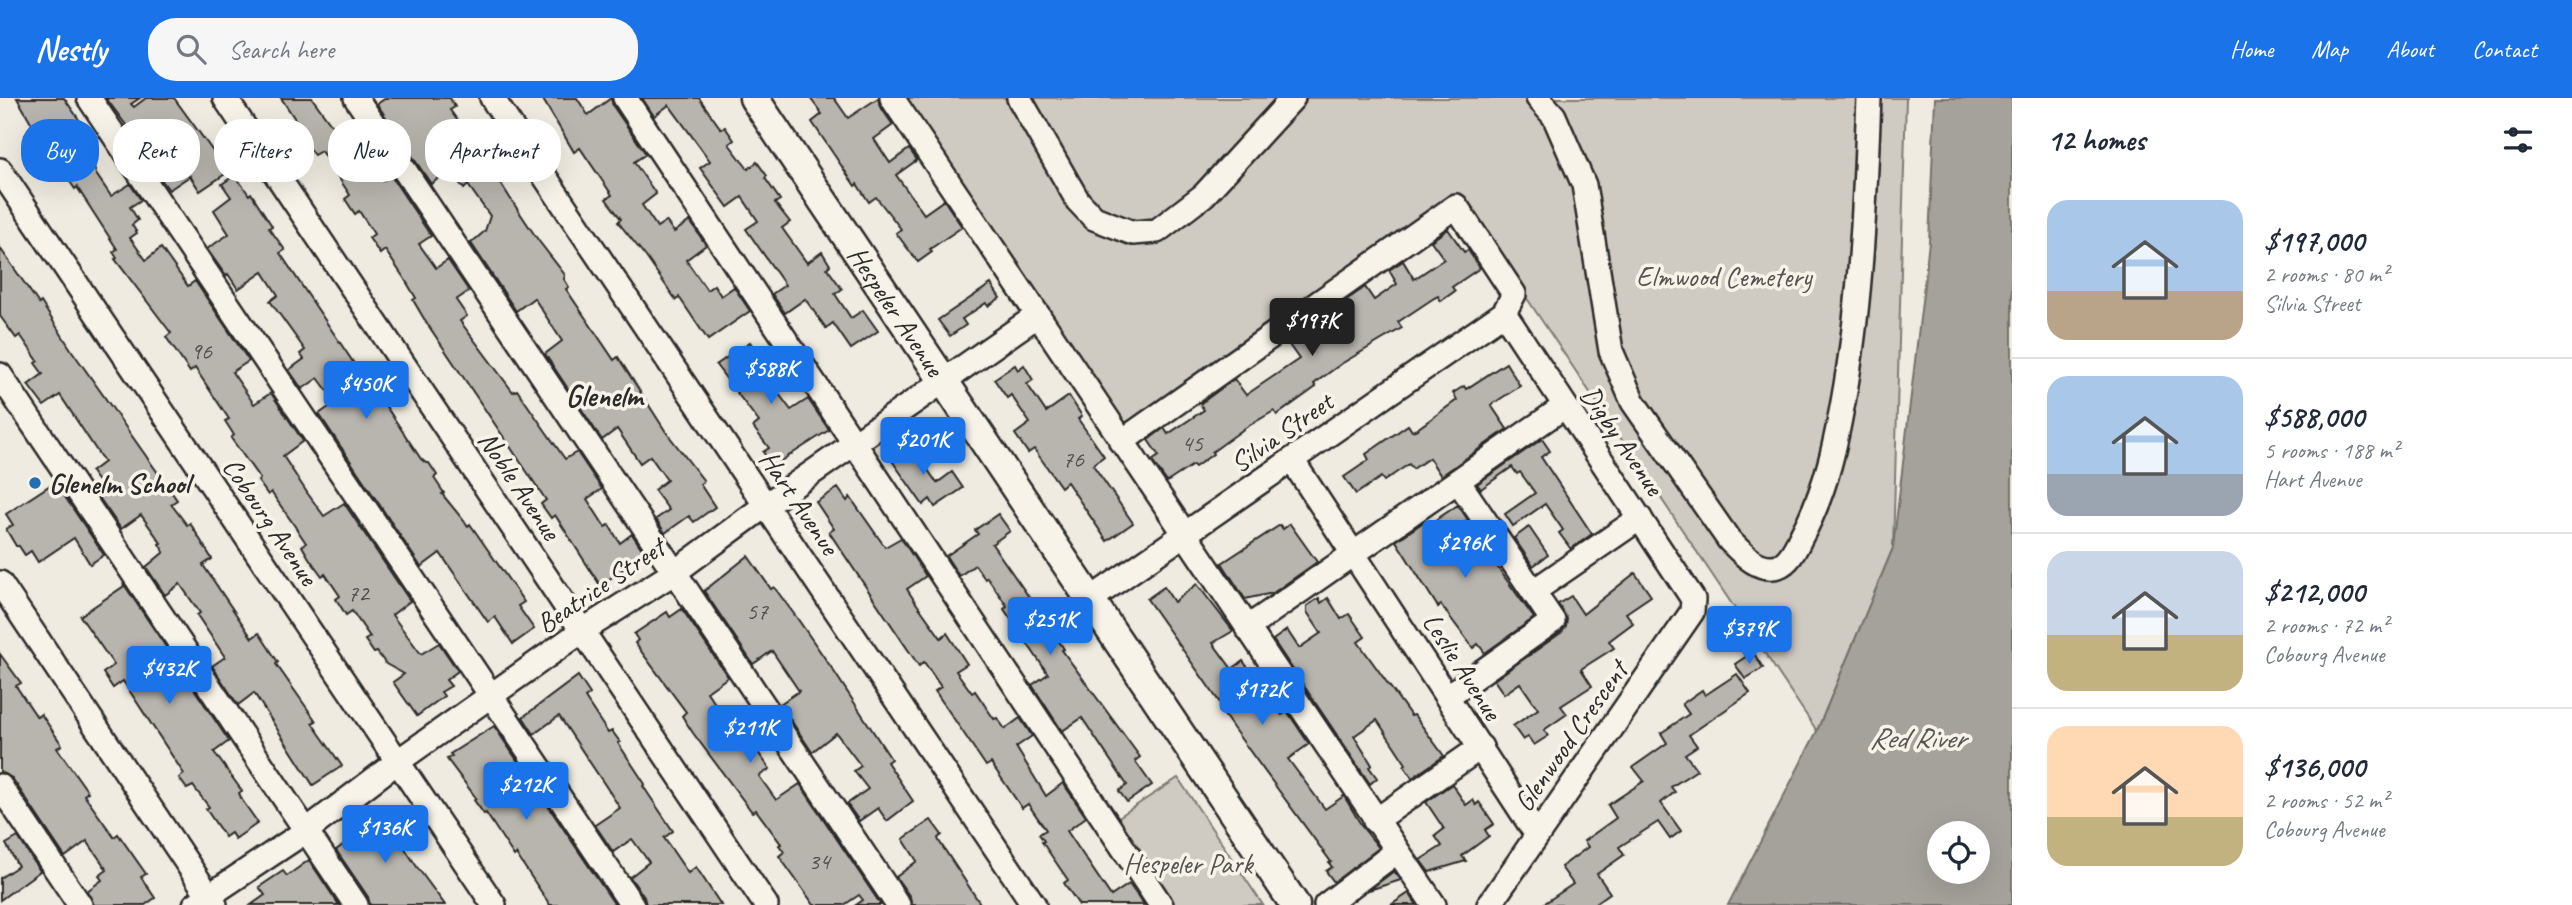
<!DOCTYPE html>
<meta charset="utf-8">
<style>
:root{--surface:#fff;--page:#f6f6f7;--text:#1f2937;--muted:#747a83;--line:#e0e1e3;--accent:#1a73e8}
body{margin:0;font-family:Caveat,sans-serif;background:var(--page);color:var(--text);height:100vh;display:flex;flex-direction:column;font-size:26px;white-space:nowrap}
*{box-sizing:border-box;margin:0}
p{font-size:23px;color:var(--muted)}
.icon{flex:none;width:38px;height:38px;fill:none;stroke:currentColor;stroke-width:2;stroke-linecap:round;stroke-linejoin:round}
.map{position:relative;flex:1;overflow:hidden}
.sheet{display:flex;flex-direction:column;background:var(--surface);width:560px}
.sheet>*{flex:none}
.banner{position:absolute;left:21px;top:21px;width:665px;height:63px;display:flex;gap:14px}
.buttons{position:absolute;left:1927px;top:723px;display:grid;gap:14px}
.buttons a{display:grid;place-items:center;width:63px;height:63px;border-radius:50%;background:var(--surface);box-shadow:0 7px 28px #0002;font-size:35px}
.price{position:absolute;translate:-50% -60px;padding:0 16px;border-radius:7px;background:var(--accent);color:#fff;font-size:23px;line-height:46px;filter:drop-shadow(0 2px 4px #0008)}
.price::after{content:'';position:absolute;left:50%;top:42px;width:21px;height:16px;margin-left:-10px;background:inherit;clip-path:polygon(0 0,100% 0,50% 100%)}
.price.active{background:#222;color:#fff}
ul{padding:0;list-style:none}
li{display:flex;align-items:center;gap:21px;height:175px;padding:0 35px}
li+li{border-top:2px solid var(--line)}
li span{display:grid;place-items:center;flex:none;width:196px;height:140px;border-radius:21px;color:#555}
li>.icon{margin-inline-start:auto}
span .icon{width:84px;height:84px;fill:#fffc;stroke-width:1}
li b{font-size:30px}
h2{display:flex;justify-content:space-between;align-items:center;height:84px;padding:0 35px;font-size:30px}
.tag{padding:0 24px;border-radius:28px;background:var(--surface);box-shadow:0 7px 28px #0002;font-size:24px;line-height:63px}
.tag.active{background:var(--accent);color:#fff}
header{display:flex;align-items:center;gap:42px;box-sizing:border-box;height:98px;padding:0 35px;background:var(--accent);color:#fff}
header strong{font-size:33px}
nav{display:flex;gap:38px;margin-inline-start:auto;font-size:24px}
.search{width:490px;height:63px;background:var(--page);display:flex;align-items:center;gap:18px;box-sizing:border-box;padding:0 24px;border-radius:28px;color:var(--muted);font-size:26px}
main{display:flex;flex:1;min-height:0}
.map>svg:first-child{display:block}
</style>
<header>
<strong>Nestly</strong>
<div class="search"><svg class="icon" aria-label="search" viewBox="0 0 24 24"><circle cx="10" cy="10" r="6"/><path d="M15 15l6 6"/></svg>Search here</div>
<nav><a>Home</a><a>Map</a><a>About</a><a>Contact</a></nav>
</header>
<main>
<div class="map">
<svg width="2012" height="807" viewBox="0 0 2012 807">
<rect width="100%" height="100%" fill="#efebe0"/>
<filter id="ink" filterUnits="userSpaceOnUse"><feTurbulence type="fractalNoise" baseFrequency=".0143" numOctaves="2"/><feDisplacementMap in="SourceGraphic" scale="14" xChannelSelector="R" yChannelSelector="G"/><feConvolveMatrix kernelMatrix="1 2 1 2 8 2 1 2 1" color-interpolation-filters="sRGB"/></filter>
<g filter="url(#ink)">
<g fill="#cfcbc2" stroke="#7d7b76" stroke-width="2">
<path d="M899,0H1906L1893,450L1817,633L1457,96L1123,333Z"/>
<path d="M1178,680L1263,807H1170L1114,722Z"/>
</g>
<path fill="#a4a29a" stroke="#74726e" stroke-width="2" fill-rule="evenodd" d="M1935,0H2012V807H1728L1817,633L1893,450L1929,144ZM1939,735H1978V774H1939Z"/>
<g fill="#b8b5ae" stroke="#2b2b2b" stroke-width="2">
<path d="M17,0H64L82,26L69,35L94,69L96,76L111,98L130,86L141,102L130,109L138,122L132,127L137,135L130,140L146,162L161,150L188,188L195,183L249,263L232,274L254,306L271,295L303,343L283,358L308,396L324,418L344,405L410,503L392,517L421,556L439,545L458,573L446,582L451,588L441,594L444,598L417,618L393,584L404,576L386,566L377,554L374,555L365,542L370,539L352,513L346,517L336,501L340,498L325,476L322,478L309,460L302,448L306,445L292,424L271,394L268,397L258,383L260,381L231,340L234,337L225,323L229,321L195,270L190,274L166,239L171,235L115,161L117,160L113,154L117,151L77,89L75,91L43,45Z"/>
<path d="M106,0H140L131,6L134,9L146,0H174L228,74L200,93L190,78L169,92L155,73L175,60L157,34L140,46Z"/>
<path d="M281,0H312L344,44L351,40L363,60L366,58L383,83L391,78L431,138L419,146L436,170L448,162L469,193L456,202L467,218L460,223L513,294L517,292L565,361L577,354L602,391L587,401L605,429L609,427L620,445L632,436L644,454L621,469L623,472L600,487L555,417L551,420L541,406L546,402L426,224L413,202L416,200L404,180L385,152L380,156L369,140L374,136L359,113L355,116L345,101L350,97L321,53L314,57L301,40L291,24L295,21Z"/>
<path d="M386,0H450L455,9L450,12L483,58L486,56L498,74L495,76L510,100L538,142L565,177L564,181L569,189L566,191L614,262L618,259L666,334L704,383L700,386L715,409L694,424L689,418L665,435L656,421L669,412L654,392L667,382L650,358L640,365L617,331L602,342L545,256L562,243L534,200L516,213L471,145L485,133L490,118L468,87L464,91L450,72L431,86L377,6Z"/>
<path d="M542,0H577L588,17L611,0L613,8L646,56L634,64L656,96L642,107L657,129L666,123L674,134L690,123L706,147L686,162L707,192L714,187L721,198L734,189L750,213L708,242L679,199L676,202L646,159L618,124L621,121L606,101L612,97L580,50L574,54Z"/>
<path d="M642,0H699L721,31L725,29L734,42L729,46L748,71L757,64L767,78L765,80L780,102L775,105L790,124L782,130L807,165L822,154L830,167L827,170L842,191L835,196L851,220L863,212L878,233L851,251L833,225L826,230L805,201L785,215L772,196L785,187L746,131L758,123L742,99L728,109L700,70L710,63L669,7L654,18Z"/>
<path d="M810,0H834L848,20L878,0L880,8L893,27L874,41L890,65L909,51L917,62L896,77L924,116L944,102L962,129L930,151L932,154L918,164L896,135L901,131L876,99L869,104L857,86L855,88L812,24L822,16Z"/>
<path d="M235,77L249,97L251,95L272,128L269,130L285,152L280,155L357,270L353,273L369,296L375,292L421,361L426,365H429L437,377L434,380L444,395L442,396L468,428L470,426L524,504L518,508L534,531L513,546L495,519L488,524L440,455L421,469L319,316L336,304L318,280L302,291L289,272L304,261L300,256L305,252L270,203L278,197L263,174L238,191L228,176L226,178L207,151L229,136L214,112L231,99L222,86Z"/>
<path d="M1448,131L1464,154L1468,152L1480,170L1452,189L1455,193L1441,203L1438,198L1434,200L1398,224L1402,230L1341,266L1319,282L1314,286L1316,289L1277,317L1274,313L1245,330L1212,354L1213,356L1195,369L1193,367L1167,384L1152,363L1159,358L1148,342L1164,330L1168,336L1204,312L1200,306L1234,281L1246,297L1299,261L1287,244L1365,189L1374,202L1397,186L1389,172L1403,163L1414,181L1444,161L1431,143Z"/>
<path d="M0,150L39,206L41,204L72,253L177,402L171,406L187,427L190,425L212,461L203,467L252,540L259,535L278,564L276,566L316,623L312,625L342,668L313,687L254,595L238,607L212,568L225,559L197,517L200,515L180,486L165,497L146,469L164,454L159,446L161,445L141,417L121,431L98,398L105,393L91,374L104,364L60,297L44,308L28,287L43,276L35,265L38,263L23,241L20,237L16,240L0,218Z"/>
<path d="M991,186L1000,200L988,208L986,205L962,221L966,227L950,238L938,222Z"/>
<path d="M750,244L777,285L773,288L791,312L808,301L829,332L773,368L763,354L769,350L753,329L759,324L716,267Z"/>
<path d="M1506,265L1520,288L1491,307L1507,331L1441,378L1429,360L1413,371L1409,366L1384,383L1381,379L1356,396L1344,379L1369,362L1366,356L1408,327L1412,333L1417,331L1457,302L1453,295L1464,288L1466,291Z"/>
<path d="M1015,267L1018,272L1024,267L1033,282L1027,286L1046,314L1069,298L1082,318L1078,321L1104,358L1093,367L1133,425L1107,443L1067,384L1061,389L1034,351L1028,355L1015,336L1030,325L1011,297L1007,300L994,281Z"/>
<path d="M1542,341L1550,353L1541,359L1592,436L1571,451L1559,435L1563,432L1545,406L1513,428L1505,416L1535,395L1520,374L1517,376L1512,369L1481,391L1477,386Z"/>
<path d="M908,343L937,385L952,374L963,390L935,409L930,401L923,407L888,357Z"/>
<path d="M55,384L104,457L90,466L74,440L38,464L31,453L25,457L19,448H16L6,431L13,427L6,416Z"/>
<path d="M838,390L847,403L850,399L885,449L901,440L926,478L907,491L914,502L941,540L947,535L967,566L956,573L972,595L975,593L994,621L997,620L1005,631L1020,620L1032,638L1016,649L1046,698L1063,685L1086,719L1067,733L1111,798L1129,786L1144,807H1079L1064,785L1068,782L1042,744L1044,743L1039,736L1046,732L1028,706L1022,710L991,665L986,668L935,593L941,589L924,564L919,568L829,434L834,431L816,404Z"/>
<path d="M1458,407L1468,422L1465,424L1534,520L1485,555L1478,546L1473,550L1441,507L1438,509L1396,443L1425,423L1428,427Z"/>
<path d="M998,416L1010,433L992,446L1050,529L1064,551L1062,552L1140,659L1135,663L1152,687L1127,704L1119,693L1127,687L1082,620L1062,633L1032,587L1048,576L1004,511L1007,508L987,479L985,481L975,467L959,478L946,458L978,436L975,432Z"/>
<path d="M1290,426L1317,464L1273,495L1245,501L1222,465L1280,427L1283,431Z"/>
<path d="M1529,429L1548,457L1533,468L1514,440Z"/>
<path d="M748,458L771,491L774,489L797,520L833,572L891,661L887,664L913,703L887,723L878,710L859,723L847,706L868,691L854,673L861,668L836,635L812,654L780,606L799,593L772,553L753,566L704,493Z"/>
<path d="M1635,475L1651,498L1626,515L1633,525L1609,543L1614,550L1581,571L1592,588L1561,608L1567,616L1544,632L1548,638L1534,647L1528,639L1523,642L1513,628L1538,611L1520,585L1504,596L1494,582L1562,534L1566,528L1567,521L1558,506L1571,498L1583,516Z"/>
<path d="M123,485L229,643L214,654L242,693L239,695L242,702L258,725L235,741L231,735L225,739L206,711L209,709L193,688L187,691L179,680L184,676L123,583L113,590L103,575L114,567L80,518L124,488Z"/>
<path d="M1197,486L1233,533L1213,545L1232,571L1243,563L1282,617L1287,613L1309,646L1288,661L1325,711L1344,698L1363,730L1379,750L1334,784L1326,773L1332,769L1329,765L1331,764L1233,630L1222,614L1225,612L1147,501L1164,489L1174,504Z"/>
<path d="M1319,500L1321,505L1328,500L1341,521L1349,516L1365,539L1358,544L1411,618L1414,617L1444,658L1412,680L1404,668L1406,666L1377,622L1354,638L1372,667L1369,669L1377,680L1370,686L1273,542L1287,532L1299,550L1321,535L1307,514V508Z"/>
<path d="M682,511L728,579L707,594L726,621L731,617L770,671L759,678L776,702L800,686L881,807H856L863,802L859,797L844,807H814L779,758L784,754L779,747L781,746L756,712L752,714L693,635L682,618L686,614L635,545L638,542L634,536L667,514L670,519Z"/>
<path d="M1753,554L1763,570L1745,581L1735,566Z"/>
<path d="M0,556L21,585L16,588L37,619L41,616L62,647L57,650L88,694L84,697L114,739L118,736L146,776L141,779L155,800L145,807H94L87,793L102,782L99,778L107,772L87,743L65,759L12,680L0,674Z"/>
<path d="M1737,576L1750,595L1689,637L1697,648L1685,656L1697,672L1671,689L1675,694L1661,705L1681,733L1670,741L1658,724L1619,749L1624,757L1597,776L1610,795L1593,807H1542L1573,786L1561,769L1588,749L1584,743L1616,720L1608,707L1644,683L1633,669L1667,645L1661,635L1689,616L1682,606L1702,592L1705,597Z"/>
<path d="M578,578L590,596L585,600L608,635L612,633L620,644L618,645L645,686L643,688L673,733L664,740L688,775L696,769L721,807H646L644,799L630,779L649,764L632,741L613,754L595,727L620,710L605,687L559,618L534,636L523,619Z"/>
<path d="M494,628L615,807H550L516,756L514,758L486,715L484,716L474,702L476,700L447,661L452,658L450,656Z"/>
<path d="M1452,686L1466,707L1473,702L1476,707L1479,704L1494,726L1485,732L1489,738L1462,758L1466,763L1429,774L1420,762L1442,748L1435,738L1444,731L1426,704Z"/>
<path d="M378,709L417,769L445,807H370L368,799L336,752L353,740L350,735L355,732L351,727Z"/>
<path d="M931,722L942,737L938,740L939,743L981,807H912L910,799L896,779L917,763L903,741Z"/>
<path d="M18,739L40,773L0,802V780L18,768L6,746Z"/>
<path d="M309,762L339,807H251L265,797L259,789L283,773L287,778Z"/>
<path d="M1394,773L1401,782L1369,792Z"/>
<path d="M1409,795L1417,807H1391Z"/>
</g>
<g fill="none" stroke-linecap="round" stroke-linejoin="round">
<g stroke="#2b2b2b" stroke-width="28">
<g id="minor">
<path d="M89,0L632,807"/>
<path d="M225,0L766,807"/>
<path d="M356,0L898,807"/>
<path d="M492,0L1034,807"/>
<path d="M625,0L1161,807"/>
<path d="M892,0L1434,807"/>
<path d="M1019,0L1078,103L1094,120L1133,135L1157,133L1204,97L1293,0"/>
<path d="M1538,0L1554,18L1584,87L1611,253L1633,304L1729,442C1742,455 1758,474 1778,468C1790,464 1796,449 1801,439C1827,392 1837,340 1846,287C1862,192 1865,96 1869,0"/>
<path d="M0,72L494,807"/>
<path d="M0,277L356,807"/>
<path d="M1292,362L1537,737"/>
<path d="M0,485L215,807"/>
<path d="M1534,493L1640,420"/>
<path d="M1091,501L1504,215L1514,196L1456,108L1121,344"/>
<path d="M1247,530L1565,308"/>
<path d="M1448,598L1553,523L1458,383"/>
<path d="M0,688L80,807"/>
<path d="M1375,723L1481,649"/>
<path d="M195,807L306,733L397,664L582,533L675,474L766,407L1038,217"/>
<path d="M1326,807L1396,754"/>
<path d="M1489,807L1692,514L1693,501L1504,215"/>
</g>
</g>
<g stroke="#2b2b2b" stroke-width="33">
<g id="major">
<path id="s1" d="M754,0L1295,807"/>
</g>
</g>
<use href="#minor" stroke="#f7f3e8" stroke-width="23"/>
<use href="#major" stroke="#f7f3e8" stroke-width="28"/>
</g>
</g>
<circle fill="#1f6fb2" stroke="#f7f3e8" stroke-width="2.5" cx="35" cy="385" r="7"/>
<g text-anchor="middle" stroke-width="7" stroke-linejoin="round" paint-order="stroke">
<g font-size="24" fill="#4e4e4c">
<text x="201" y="261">96</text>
<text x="1192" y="353">45</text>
<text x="1073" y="369">76</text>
<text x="358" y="503">72</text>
<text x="757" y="521">57</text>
<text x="819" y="771">34</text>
</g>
<g font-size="28" fill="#545351" stroke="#f7f3e8">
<text x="1724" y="188">Elmwood Cemetery</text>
<text x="1188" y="775">Hespeler Park</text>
</g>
<g font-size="28" fill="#2b2b2b" stroke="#f7f3e8">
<text dy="10" stroke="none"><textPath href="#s1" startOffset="256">Hespeler Avenue</textPath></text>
<text transform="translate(1281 334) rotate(-35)" y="10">Silvia Street</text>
<text transform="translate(1623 342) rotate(56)" y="10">Digby Avenue</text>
<text transform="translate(520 387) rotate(56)" y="10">Noble Avenue</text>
<text transform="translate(800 404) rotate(56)" y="10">Hart Avenue</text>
<text transform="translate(271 423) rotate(56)" y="10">Cobourg Avenue</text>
<text transform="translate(600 487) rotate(-34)" y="10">Beatrice Street</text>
<text transform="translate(1463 568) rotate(57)" y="10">Leslie Avenue</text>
<text transform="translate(1570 638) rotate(-55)" y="10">Glenwood Crescent</text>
</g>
<g font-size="28" font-weight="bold" fill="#2b2b2b" stroke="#f7f3e8" text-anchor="start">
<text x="49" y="395">Glenelm School</text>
</g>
<g font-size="30" font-weight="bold" fill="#2b2b2b" stroke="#f7f3e8">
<text x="604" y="308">Glenelm</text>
</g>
<g font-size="30" font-style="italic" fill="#555552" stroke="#f7f3e8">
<text x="1917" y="650">Red River</text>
</g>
</g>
</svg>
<div class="buttons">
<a><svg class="icon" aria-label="locate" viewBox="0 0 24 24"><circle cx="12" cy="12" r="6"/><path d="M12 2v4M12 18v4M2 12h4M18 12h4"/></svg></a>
</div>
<b class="price active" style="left:1312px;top:260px">$197K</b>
<b class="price" style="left:771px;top:308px">$588K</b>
<b class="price" style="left:366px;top:323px">$450K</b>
<b class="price" style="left:923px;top:379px">$201K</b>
<b class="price" style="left:1465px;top:482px">$296K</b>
<b class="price" style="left:1050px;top:559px">$251K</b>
<b class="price" style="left:1749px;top:568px">$379K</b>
<b class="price" style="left:169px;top:608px">$432K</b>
<b class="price" style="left:1262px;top:629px">$172K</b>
<b class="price" style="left:750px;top:667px">$211K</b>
<b class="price" style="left:526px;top:724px">$212K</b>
<b class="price" style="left:385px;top:767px">$136K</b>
<div class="banner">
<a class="tag active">Buy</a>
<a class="tag">Rent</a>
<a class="tag">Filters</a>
<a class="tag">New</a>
<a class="tag">Apartment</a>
</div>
</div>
<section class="sheet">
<h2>12 homes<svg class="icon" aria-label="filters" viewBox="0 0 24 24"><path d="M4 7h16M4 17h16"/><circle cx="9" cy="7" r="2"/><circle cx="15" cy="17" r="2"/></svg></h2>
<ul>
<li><span style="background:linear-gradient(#a9c7e8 65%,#b9a48a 0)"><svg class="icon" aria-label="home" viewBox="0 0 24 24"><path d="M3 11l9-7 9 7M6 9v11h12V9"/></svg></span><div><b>$197,000</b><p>2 rooms · 80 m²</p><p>Silvia Street</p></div></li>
<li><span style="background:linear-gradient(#a9c7e8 70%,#9aa5b1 0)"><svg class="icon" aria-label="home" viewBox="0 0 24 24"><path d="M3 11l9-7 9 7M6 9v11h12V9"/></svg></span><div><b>$588,000</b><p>5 rooms · 188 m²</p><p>Hart Avenue</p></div></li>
<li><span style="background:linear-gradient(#c9d6e8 60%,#c2b280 0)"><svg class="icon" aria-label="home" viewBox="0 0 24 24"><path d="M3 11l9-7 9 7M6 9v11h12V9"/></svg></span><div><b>$212,000</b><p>2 rooms · 72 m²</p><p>Cobourg Avenue</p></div></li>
<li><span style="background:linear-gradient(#ffd9b3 65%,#c2b280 0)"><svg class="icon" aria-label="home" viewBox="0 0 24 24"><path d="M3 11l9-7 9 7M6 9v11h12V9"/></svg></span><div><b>$136,000</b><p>2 rooms · 52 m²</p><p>Cobourg Avenue</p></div></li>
</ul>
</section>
</main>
